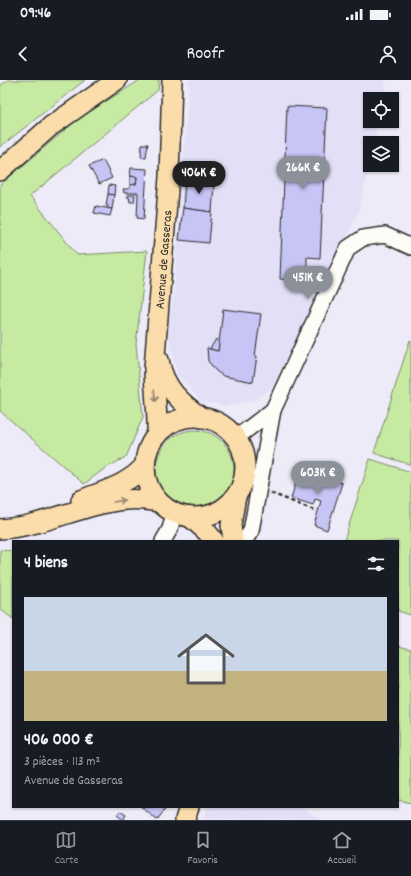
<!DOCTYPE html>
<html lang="fr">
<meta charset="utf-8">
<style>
:root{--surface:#171b24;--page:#20242c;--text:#f1f3f6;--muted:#9ea1a6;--line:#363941;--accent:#8c9099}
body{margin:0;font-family:Dekko,sans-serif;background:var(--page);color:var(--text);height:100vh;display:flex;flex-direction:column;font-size:15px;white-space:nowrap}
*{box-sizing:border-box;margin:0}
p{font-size:13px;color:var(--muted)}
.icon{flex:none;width:22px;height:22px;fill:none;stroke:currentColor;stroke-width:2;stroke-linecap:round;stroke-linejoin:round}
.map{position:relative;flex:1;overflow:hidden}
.side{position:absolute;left:12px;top:460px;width:387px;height:268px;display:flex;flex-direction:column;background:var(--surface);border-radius:0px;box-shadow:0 1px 3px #0004}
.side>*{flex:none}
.buttons{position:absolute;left:363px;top:12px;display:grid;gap:8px}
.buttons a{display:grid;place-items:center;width:36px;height:36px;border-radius:0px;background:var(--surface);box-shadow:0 1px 3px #0004;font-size:20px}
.price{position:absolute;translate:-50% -34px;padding:0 9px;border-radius:14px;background:var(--accent);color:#fff;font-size:13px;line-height:26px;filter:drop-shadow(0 1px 2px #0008)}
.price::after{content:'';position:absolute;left:50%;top:24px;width:12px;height:9px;margin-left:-6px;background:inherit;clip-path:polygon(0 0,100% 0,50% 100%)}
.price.current{background:#222;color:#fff}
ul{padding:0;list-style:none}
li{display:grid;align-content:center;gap:8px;height:212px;padding:0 12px}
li+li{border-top:1px solid var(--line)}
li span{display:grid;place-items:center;height:124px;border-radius:0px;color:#555}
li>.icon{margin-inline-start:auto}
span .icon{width:72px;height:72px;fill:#fffc;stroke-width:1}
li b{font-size:17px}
h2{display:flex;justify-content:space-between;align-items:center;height:48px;padding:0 12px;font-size:17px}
.status{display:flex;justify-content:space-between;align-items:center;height:28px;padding:0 20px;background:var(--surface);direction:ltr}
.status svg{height:11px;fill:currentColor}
header{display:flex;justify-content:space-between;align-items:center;height:52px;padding:0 12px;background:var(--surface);font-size:18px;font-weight:600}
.tabs{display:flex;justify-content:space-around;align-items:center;height:56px;border-top:1px solid var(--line);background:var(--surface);font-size:11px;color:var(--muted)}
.tabs a{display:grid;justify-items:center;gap:2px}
.tabs .current{color:var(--accent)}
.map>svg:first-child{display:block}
</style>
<div class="status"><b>09:46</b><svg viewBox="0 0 49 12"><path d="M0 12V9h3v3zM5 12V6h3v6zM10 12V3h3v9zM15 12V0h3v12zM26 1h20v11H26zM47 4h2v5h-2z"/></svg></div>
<header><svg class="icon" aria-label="back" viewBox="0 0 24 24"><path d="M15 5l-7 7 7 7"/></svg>Roofr<svg class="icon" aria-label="person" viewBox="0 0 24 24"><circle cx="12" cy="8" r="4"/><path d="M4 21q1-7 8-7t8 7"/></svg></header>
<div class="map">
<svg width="411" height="740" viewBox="0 0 411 740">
<rect width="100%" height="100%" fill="#edebf7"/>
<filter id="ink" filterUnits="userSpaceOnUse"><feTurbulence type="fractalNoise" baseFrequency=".025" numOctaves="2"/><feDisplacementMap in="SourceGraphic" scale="8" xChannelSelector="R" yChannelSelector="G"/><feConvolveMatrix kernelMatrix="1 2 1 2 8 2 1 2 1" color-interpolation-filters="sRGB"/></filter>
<g filter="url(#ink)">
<g fill="#e2dff7">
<path d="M189,0H386L383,19H370V41H378L373,63H370V80L359,131L277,305L252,321L225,326L201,321L177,294L168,253L174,212Z"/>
<path d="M208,727H302L321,740H203Z"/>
</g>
<g fill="#c7eaa3" stroke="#798a67">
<path d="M8,0H85L0,67V6Z"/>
<path d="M140,0H159L158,10L30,116L77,175L147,171L136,264L143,337L126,377L104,389L84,404L0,331V105L78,39Z"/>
<path d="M410,260L411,261V385L374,373Z"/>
<circle cx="195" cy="389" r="39"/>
<path d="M370,379L411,392V535L398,531V461H344Z"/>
<path d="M0,470L13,471V539L0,529Z"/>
<path d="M398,566L411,569V723L398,720Z"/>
</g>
<g fill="#c7c4f6" stroke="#2b2b2b">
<path d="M287,26L327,28L320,178L307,177V201L280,199Z"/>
<path d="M142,64H148L146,77H141Z"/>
<path d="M103,80L112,98L99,104L89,86Z"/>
<path d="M131,88L147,89L144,139L137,138L138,113H124L123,109H129L130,105L136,104L137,97L130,96Z"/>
<path d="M130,96L137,97L136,104L130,105Z"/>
<path d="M185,100L211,101L214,103L212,132L183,128Z"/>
<path d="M109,105L115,106L114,115L108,114Z"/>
<path d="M108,114L114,115L112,129H107L108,125H106Z"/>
<path d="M127,115H135L134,122H130L129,117H127Z"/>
<path d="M96,126L112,129L110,136L94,133Z"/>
<path d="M183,128L212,132L209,163L179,160Z"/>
<path d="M223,229L261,234L255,276H257L253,302L223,296L216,291L208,281L207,268L218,271Z"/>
<path d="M216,259L219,263L218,271L210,269Z"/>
<path d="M300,390L342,403L327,450L314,445L321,421L315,419L313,425L291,418Z"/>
<path d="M141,727H167L157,740Z"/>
<path d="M120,731L126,735L123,740L117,735Z"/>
</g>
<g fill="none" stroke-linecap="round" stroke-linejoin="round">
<g stroke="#2b2b2b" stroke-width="18">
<g id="minor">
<path d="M236,358L273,330L348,168L363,158L385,155L411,167"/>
<path d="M163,461L170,449L174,433"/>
<path d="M244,461L251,451L273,330"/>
</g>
</g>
<g stroke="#2b2b2b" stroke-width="22">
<g id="major">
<path d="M0,91L51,46L117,0"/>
<path d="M159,280C164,308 180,322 202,338"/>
<circle cx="195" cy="387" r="50"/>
<path id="s1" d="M157,355C158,332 154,310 154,288L169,97L172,0"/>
<path d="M81,420C103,411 130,404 145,385"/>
<path d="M190,437L207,452L214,461"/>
<path d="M0,449C43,447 82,424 125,420C136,419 147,420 158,422"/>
<path d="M233,461L231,445L236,416"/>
<path d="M185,740L189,727"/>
</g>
</g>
<path stroke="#2b2b2b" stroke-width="2.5" stroke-dasharray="4 3" stroke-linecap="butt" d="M271,413L314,430"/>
<use href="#minor" stroke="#fdfcf7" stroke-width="15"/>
<use href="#major" stroke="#fbddab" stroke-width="19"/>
</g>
<defs><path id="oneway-shaft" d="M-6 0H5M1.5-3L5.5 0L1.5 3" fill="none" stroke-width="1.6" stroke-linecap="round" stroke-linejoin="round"/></defs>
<g stroke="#93846b">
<use href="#oneway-shaft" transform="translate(155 316) rotate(82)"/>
<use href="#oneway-shaft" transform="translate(119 421) rotate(-10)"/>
</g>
</g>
<g text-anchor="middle" stroke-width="3" stroke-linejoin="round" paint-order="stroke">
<g font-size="13" fill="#2b2b2b" stroke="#fdfcf7">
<text dy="5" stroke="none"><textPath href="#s1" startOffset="176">Avenue de Gasseras</textPath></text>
</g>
</g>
</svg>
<div class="buttons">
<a><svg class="icon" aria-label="locate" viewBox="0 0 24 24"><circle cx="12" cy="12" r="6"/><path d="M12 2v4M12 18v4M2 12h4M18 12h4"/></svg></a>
<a><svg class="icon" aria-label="layers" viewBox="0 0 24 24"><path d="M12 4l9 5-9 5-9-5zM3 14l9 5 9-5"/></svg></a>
</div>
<b class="price" style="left:303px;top:110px">266K €</b>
<b class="price current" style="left:199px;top:115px">406K €</b>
<b class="price" style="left:308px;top:220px">451K €</b>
<b class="price" style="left:318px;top:415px">603K €</b>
<section class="side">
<h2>4 biens<svg class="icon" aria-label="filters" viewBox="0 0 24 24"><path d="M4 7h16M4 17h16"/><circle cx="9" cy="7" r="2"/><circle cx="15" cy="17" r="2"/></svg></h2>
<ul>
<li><span style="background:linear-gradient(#c9d6e8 60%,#c2b280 0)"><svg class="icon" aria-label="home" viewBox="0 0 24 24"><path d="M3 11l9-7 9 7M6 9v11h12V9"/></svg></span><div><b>406 000 €</b><p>3 pièces · 113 m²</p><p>Avenue de Gasseras</p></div></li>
</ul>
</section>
</div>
<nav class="tabs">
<a class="current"><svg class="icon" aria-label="map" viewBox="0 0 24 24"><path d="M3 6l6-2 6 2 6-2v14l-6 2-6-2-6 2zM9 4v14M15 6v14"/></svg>Carte</a>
<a><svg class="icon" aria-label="saved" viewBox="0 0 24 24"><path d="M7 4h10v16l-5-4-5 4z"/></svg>Favoris</a>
<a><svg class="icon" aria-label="home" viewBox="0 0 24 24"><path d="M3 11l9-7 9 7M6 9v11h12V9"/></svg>Accueil</a>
</nav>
